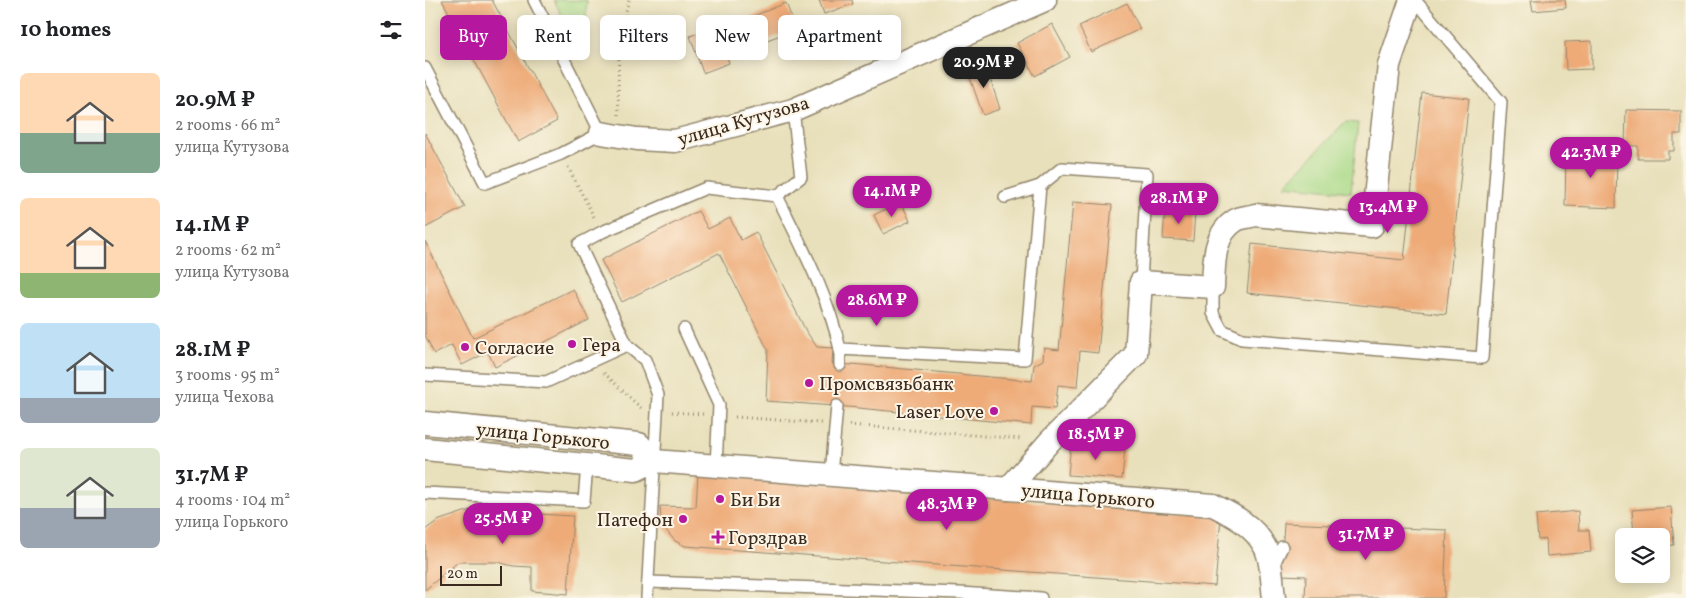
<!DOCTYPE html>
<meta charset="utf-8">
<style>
:root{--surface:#fff;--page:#f2f2f2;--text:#202124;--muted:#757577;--accent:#b5179e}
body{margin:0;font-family:Vollkorn,serif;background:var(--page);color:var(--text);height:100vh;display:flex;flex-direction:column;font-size:19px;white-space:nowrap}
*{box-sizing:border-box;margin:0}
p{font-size:16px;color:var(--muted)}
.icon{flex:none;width:28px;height:28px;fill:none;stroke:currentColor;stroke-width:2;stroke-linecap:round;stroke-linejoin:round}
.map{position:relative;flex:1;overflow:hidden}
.side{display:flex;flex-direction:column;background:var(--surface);width:425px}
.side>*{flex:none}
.top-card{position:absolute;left:15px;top:15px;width:475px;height:45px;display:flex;gap:10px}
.fabs{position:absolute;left:1190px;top:528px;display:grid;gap:10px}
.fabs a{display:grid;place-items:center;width:55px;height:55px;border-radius:8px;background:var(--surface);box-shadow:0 2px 12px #0003;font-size:25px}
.scale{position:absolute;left:15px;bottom:12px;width:62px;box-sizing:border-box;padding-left:5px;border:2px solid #3b2a1e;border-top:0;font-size:14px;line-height:18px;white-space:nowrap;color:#3b2a1e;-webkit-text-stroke:4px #fcf5e5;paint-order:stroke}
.price{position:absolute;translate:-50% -42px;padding:0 11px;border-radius:18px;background:var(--accent);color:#fff;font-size:16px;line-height:32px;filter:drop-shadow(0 1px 2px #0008)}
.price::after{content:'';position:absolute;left:50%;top:30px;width:15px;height:11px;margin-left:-8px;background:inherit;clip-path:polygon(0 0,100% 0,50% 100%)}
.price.current{background:#222;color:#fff}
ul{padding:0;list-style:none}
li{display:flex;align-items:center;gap:15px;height:125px;padding:0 20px}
li span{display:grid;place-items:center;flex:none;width:140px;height:100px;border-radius:8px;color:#555}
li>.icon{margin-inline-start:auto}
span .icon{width:60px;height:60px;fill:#fffc;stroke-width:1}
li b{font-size:21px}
h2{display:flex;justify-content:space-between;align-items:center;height:60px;padding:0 20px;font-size:21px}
.pill{padding:0 18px;border-radius:8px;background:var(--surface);box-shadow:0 2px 12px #0003;font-size:18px;line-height:45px}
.pill.current{background:var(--accent);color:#fff}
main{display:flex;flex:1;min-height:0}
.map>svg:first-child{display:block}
</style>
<main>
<section class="side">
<h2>10 homes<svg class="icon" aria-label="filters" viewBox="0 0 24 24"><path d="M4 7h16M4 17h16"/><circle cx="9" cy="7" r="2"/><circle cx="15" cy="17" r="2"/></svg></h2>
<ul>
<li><span style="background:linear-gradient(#ffd9b3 60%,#7fa58c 0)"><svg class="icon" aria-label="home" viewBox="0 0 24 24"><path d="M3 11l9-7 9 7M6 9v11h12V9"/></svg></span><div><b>20.9M ₽</b><p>2 rooms · 66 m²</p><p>улица Кутузова</p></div></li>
<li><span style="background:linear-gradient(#ffd9b3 75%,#8fb573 0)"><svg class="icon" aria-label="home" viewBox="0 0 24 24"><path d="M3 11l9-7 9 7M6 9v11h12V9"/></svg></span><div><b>14.1M ₽</b><p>2 rooms · 62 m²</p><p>улица Кутузова</p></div></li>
<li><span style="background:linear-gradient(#bfe0f5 75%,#9aa5b1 0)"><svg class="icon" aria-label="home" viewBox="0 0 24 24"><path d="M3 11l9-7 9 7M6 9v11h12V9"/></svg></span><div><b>28.1M ₽</b><p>3 rooms · 95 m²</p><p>улица Чехова</p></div></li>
<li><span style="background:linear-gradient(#dfe7d0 60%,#9aa5b1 0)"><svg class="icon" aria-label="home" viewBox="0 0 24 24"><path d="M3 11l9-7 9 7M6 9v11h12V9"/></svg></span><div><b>31.7M ₽</b><p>4 rooms · 104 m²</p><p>улица Горького</p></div></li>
</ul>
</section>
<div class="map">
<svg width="1261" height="598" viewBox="0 0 1261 598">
<rect width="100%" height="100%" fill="#fcf5e5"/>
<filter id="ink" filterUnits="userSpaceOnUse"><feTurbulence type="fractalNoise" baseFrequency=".02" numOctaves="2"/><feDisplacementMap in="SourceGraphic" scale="10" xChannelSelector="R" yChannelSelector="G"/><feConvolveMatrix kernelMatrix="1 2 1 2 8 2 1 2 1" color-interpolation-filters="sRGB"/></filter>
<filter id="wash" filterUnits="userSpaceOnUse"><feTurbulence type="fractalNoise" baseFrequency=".0096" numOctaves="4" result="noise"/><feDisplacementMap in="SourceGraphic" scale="20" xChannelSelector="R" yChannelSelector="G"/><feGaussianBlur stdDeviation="1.12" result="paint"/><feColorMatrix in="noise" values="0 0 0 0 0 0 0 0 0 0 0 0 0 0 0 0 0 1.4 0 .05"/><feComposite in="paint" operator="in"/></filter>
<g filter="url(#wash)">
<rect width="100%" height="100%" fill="#e8e0bb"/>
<g fill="#a8d987" stroke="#728252">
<path d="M129,0H162L159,47L153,50Z"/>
<path d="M920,122L933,123L926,192L859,185Z"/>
</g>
<g id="blocks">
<g fill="#eeab78">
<path d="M17,0H67L132,121L93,142Z"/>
<path d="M394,0H427L428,4L399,14Z"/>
<path d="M1106,0H1140L1141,8L1108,11Z"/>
<path d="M361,3L371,29L316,50L306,25Z"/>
<path d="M702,3L715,29L666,52L654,26Z"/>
<path d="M627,24L645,57L610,76L592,43Z"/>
<path d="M291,26L304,63L278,73L265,36Z"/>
<path d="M1167,41V69L1141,70L1140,42Z"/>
<path d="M560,63L575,109L558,115L542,69Z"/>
<path d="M997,93L1044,98L1021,314L822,293L827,244L979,260Z"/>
<path d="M1201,110L1256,111V134H1249V151H1243V159H1213V146H1200Z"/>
<path d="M0,133L40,207L0,228Z"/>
<path d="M1141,150L1192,152L1191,208L1140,206Z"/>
<path d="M476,202L485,221L458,234L449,215Z"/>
<path d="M648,202L687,205L673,353L655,351L652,387L633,385L630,409L607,407L606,425L423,407L341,401L343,350L294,253L197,302L176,260L273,211L283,229L305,218L316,240L331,232L381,331L392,347L408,348L407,364L427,365V364L607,381L609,365L618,360L619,348L634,350Z"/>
<path d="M740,208L770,211L768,241L738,239Z"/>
<path d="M0,241L48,338L148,289L164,320L70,367L63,352L37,365L27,345L9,354L0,335Z"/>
<path d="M646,443L700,448L697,479L643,475Z"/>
<path d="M273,474L796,517L790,586L260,546L250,541L240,529L236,518L235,506L271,507Z"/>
<path d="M1246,507L1249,545L1236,546V536H1209L1207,510Z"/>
<path d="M45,510L148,516L143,594L107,591V567L88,566L72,562H33L0,590V530L12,521Z"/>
<path d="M1153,511L1154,530H1164L1166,552L1122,556L1121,539L1113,540L1111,515Z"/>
<path d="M859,523L1022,530L1019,598H880L881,576L856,575Z"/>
</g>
</g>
</g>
<g filter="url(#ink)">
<use href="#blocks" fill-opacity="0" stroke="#92856c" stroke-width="1"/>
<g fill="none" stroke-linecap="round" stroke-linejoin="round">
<g stroke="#92856c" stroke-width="14">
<g id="service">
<path d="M0,68L60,183L136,154L176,133L109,0"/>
<path d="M352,196L376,177L368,110"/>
<path d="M580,197L615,186"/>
<path d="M788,287V313L797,330L817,339L1057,358L1076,102L990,0"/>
<path d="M259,329L294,405L291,466"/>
<path d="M415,365V349"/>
<path d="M0,375L121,382L202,345"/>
<path d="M406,475L412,406"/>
<path d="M0,493L159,501L162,465"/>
<path d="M848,566L857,547"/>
<path d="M223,582L534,593L616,598"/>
<path d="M222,598L233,395L220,360L202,345L154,244L177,232L281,188L352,196C376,245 403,295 415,349L600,359L615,186L637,168L722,174L716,282"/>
</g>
</g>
<g stroke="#92856c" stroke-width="25">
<g id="minor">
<path d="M176,133L212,139L250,141L368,110L620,0"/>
<path d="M0,423L214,444L229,461"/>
<path d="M0,449L211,470L229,461L788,505C808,515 829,526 840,547C847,560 847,584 849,598"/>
<path d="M583,489L625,441L711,354L716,282L788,287C789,263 788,234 811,220C816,217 825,217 830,215L947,226L964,65L986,0"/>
</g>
</g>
<g stroke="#92856c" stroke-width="3" stroke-dasharray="1 4" stroke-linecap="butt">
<path d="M194,115C192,75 193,38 204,0"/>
<path d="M143,167L170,219"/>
<path d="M179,373L216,408"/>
<path d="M247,412L278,414"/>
<path d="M310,417L396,423"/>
<path d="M424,425L597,439"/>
</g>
<use href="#service" stroke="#fff" stroke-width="11"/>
<use href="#minor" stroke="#fff" stroke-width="22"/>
</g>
</g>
<g fill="#b5179e" stroke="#fcf5e5" stroke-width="2">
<circle cx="147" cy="344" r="5"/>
<circle cx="40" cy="347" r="5"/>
<circle cx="384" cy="383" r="5"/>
<circle cx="569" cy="411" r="5"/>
<circle cx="295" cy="499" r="5"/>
<circle cx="258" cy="519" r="5"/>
<path d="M290.5 529.5h5v5h5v5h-5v5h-5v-5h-5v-5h5z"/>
</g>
<g text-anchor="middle" stroke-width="4" stroke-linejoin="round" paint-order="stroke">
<g font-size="19" fill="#3b2a1e" stroke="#fcf5e5">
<text transform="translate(318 120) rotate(-16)" y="7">улица Кутузова</text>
<text transform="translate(118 435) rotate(6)" y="7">улица Горького</text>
<text transform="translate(663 495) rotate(5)" y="7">улица Горького</text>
</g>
<g font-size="19" fill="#3b2a1e" stroke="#fcf5e5" text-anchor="start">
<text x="157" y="351">Гера</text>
<text x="50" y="354">Согласие</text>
<text x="394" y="390">Промсвязьбанк</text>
<text x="559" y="418" text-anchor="end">Laser Love</text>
<text x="305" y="506">Би Би</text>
<text x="248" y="526" text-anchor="end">Патефон</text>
<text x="303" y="544">Горздрав</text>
</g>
</g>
</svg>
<div class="fabs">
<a><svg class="icon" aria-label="layers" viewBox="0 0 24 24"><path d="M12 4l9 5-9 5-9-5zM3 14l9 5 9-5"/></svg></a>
</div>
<div class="scale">20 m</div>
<b class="price current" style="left:559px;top:89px">20.9M ₽</b>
<b class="price" style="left:1166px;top:179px">42.3M ₽</b>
<b class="price" style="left:467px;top:218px">14.1M ₽</b>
<b class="price" style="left:754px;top:225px">28.1M ₽</b>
<b class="price" style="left:963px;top:234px">13.4M ₽</b>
<b class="price" style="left:452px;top:327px">28.6M ₽</b>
<b class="price" style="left:671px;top:461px">18.5M ₽</b>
<b class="price" style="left:522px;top:531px">48.3M ₽</b>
<b class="price" style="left:78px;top:545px">25.5M ₽</b>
<b class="price" style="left:941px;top:561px">31.7M ₽</b>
<div class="top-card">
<a class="pill current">Buy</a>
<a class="pill">Rent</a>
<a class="pill">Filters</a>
<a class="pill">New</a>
<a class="pill">Apartment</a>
</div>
</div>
</main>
